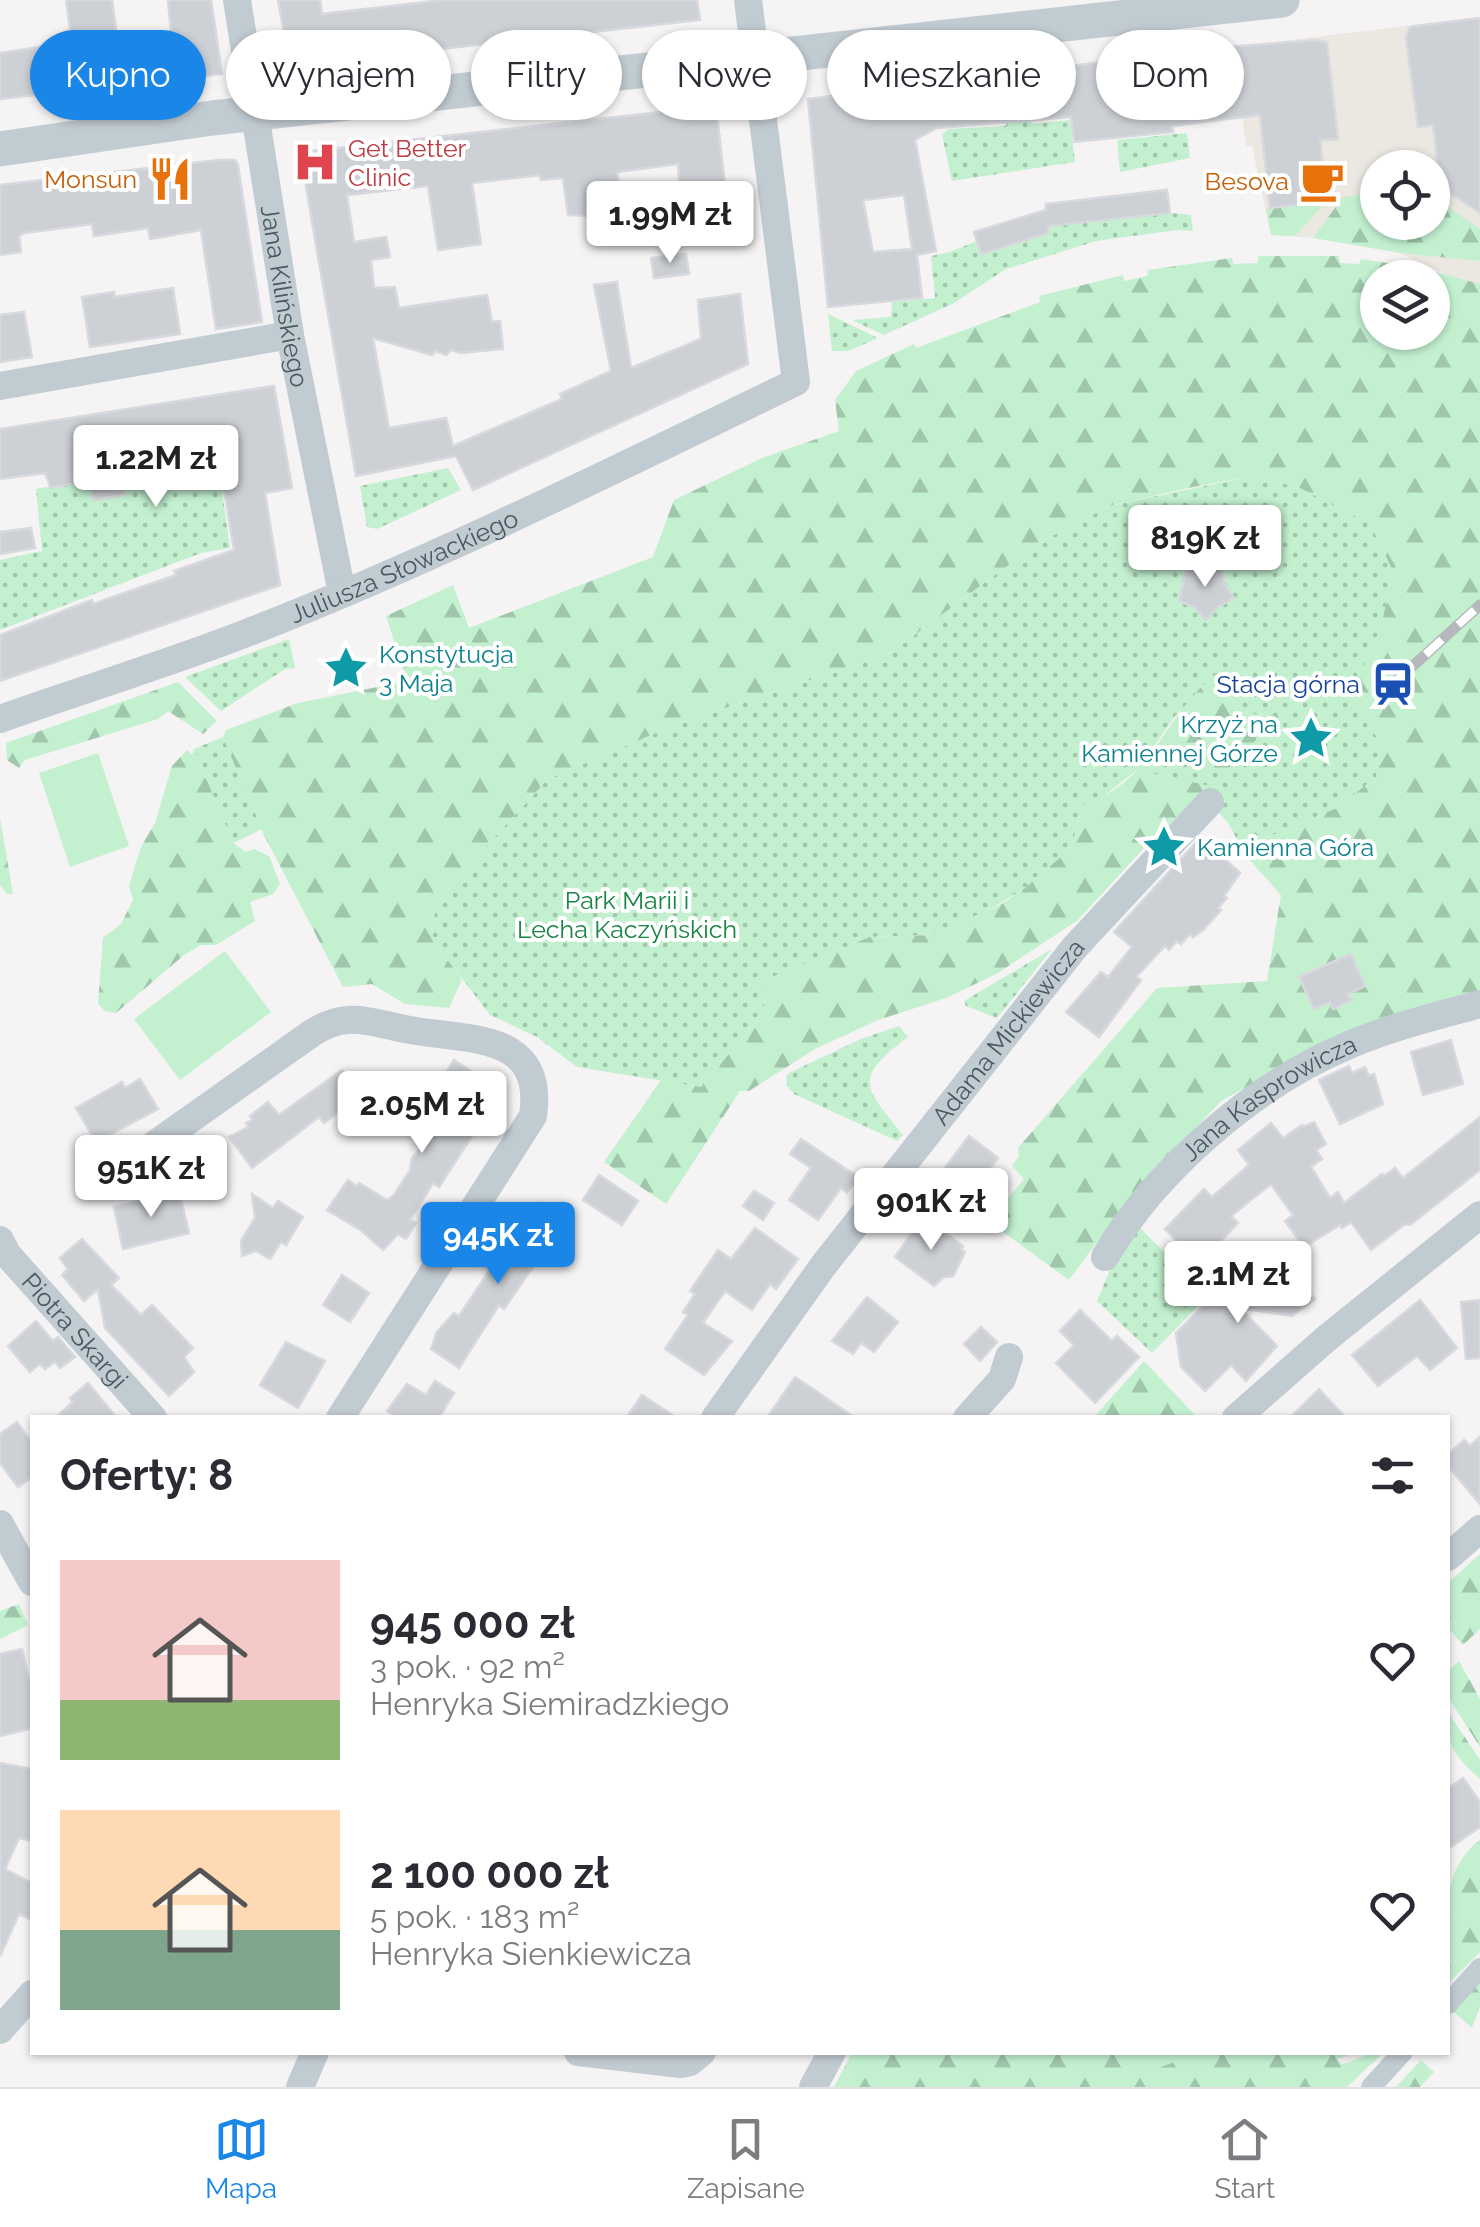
<!DOCTYPE html>
<html lang="pl">
<meta charset="utf-8">
<style>
:root{--surface:#fff;--page:#f7f7f7;--text:#2b2b33;--muted:#7c7c81;--line:#e1e1e2;--accent:#1a87e8}
body{margin:0;font-family:Raleway,sans-serif;background:var(--page);color:var(--text);height:100vh;display:flex;flex-direction:column;font-size:38px;white-space:nowrap}
*{box-sizing:border-box;margin:0}
p{font-size:32px;color:var(--muted)}
.icon{flex:none;width:55px;height:55px;fill:none;stroke:currentColor;stroke-width:2;stroke-linecap:round;stroke-linejoin:round}
.map{position:relative;flex:1;overflow:hidden}
.panel{position:absolute;left:30px;top:1415px;width:1420px;height:640px;display:flex;flex-direction:column;background:var(--surface);border-radius:0px;box-shadow:0 2px 8px #0004}
.panel>*{flex:none}
.top-card{position:absolute;left:30px;top:30px;width:1420px;height:90px;display:flex;gap:20px}
.fabs{position:absolute;left:1360px;top:150px;display:grid;gap:20px}
.fabs a{display:grid;place-items:center;width:90px;height:90px;border-radius:50%;background:var(--surface);box-shadow:0 2px 8px #0004;font-size:50px}
.price{position:absolute;translate:-50% -85px;padding:0 22px;border-radius:10px;background:#fff;color:#222;font-size:32px;line-height:65px;filter:drop-shadow(0 2px 5px #0008)}
.price::after{content:'';position:absolute;left:50%;top:60px;width:30px;height:22px;margin-left:-15px;background:inherit;clip-path:polygon(0 0,100% 0,50% 100%)}
.price.active{background:var(--accent);color:#fff}
ul{padding:0;list-style:none}
li{display:flex;align-items:center;gap:30px;height:250px;padding:0 30px}
li span{display:grid;place-items:center;flex:none;width:280px;height:200px;border-radius:0px;color:#555}
li>.icon{margin-inline-start:auto}
span .icon{width:120px;height:120px;fill:#fffc;stroke-width:1}
li b{font-size:42px}
h2{display:flex;justify-content:space-between;align-items:center;height:120px;padding:0 30px;font-size:42px}
.pill{padding:0 35px;border-radius:45px;background:var(--surface);box-shadow:0 2px 8px #0004;font-size:35px;line-height:90px}
.pill.active{background:var(--accent);color:#fff}
.tab-bar{display:flex;justify-content:space-around;align-items:center;height:140px;border-top:2px solid var(--line);background:var(--surface);font-size:28px;color:var(--muted)}
.tab-bar a{display:grid;justify-items:center;gap:5px}
.tab-bar .active{color:var(--accent)}
.map>svg:first-child{display:block}
</style>
<div class="map">
<svg width="1480" height="2087" viewBox="0 0 1480 2087">
<defs>
<pattern id="grass-dots" width="8" height="8" patternUnits="userSpaceOnUse" patternTransform="scale(2.5)"><rect width="8" height="8" fill="#c3f1d0"/><path d="M2 2h.1M6 6h.1" fill="none" stroke="#a0c6ac" stroke-width="1.8" stroke-linecap="round"/></pattern>
<pattern id="forest-firs" width="22" height="20" patternUnits="userSpaceOnUse" patternTransform="scale(2.5)"><rect width="22" height="20" fill="#c3f1d0"/><path d="M5 1l3.5 6h-7zM16 11l3.5 6h-7z" fill="#a0c6ac"/></pattern>
</defs>
<rect width="100%" height="100%" fill="#f5f3f3"/>
<path fill="#ebe7e1" fill-rule="evenodd" d="M1480,17V294L1458,280L1400,253L1332,239L1271,235L1252,146H1246L1234,47ZM1378,168H1432V222H1378Z"/>
<g fill="url(#grass-dots)">
<path d="M1031,120L1032,124L1070,120L1075,162L952,181L942,135L949,129L1006,126V123Z"/>
<path d="M1187,133L1190,158L1120,172L1117,140Z"/>
<path d="M1170,213L1191,215L1193,231L1177,230L1096,241L1006,269L954,303L884,335L852,320L891,317L892,302L935,298L931,256L950,252L977,241L981,254L1048,233V226Z"/>
<path d="M828,314L878,338L849,351H832Z"/>
<path d="M204,458L219,469L230,548L201,553L0,630V560L42,551L36,489Z"/>
<path d="M448,468L461,490L377,529L367,527L360,486Z"/>
<path d="M1247,477L1296,486L1371,524L1393,571L1386,616L1359,712L1379,740L1377,777L1337,808L1240,849C1228,805 1189,791 1151,773L1155,757L1277,716L1239,713L1217,675L1175,716L1139,768L1080,815L1071,848L1024,889L977,917L931,935L870,937L763,981L764,1006L757,1021L701,1087L577,1067L537,1037L490,1015L434,942L431,925L438,905L454,881L548,779L677,724L889,654L1035,545L1109,506Z"/>
<path d="M289,639L295,668L285,669L221,711L185,677Z"/>
<path d="M223,737L262,829L233,843L194,749Z"/>
<path d="M1052,949L997,1018L966,1006L964,1001Z"/>
<path d="M899,1026L908,1037C852,1079 864,1086 903,1135L897,1141L794,1094L787,1086L786,1077L789,1073L861,1039Z"/>
<path d="M1140,1228L1208,1296L1152,1353L1097,1301L1117,1253Z"/>
</g>
<g fill="url(#forest-firs)" fill-rule="evenodd">
<path d="M1377,193V208L1373,209L1378,222H1432L1433,197L1480,229V261L1400,253L1313,238L1343,197Z"/>
<path d="M1327,201L1295,236L1271,235L1266,209Z"/>
<path d="M1258,256H1339L1340,263L1359,264L1361,259L1420,268L1480,284V990L1313,1050L1221,1101L1128,1200L1069,1280L989,1222L1024,1179L1012,1166L1019,1156L1018,1148L1157,988L1267,981L1281,895L1240,849L1337,808L1376,777L1379,740L1358,712L1361,671L1381,627L1393,571L1370,524L1296,486L1247,477L1188,488L1109,506L1035,545L889,654L677,724L548,779L454,881L438,905L431,925L434,942L462,979L449,1008L405,1004L372,984L343,987L265,837L223,737L226,730L298,703L407,681L386,616L453,585L469,628L653,557L674,500L762,458L839,431L835,400L856,371L914,344L916,348L1040,302L1039,296L1123,275L1124,281L1147,276L1148,270L1232,258L1233,264L1258,263ZM1378,278H1432V332H1378Z"/>
<path d="M1216,674L1239,713L1279,716L1224,773L1155,757L1151,773L1210,786L1143,849L1078,920L998,973L946,998L878,1020L815,1049L749,1091H740L666,1204L604,1162L661,1080L701,1087L757,1021L764,1006L762,981L870,937L931,935L1000,905L1024,889L1071,848L1083,804C1093,800 1103,797 1112,791C1155,765 1173,706 1216,674Z"/>
<path d="M178,682L217,721L203,734L168,711L158,719L25,760L19,768L7,760L6,743Z"/>
<path d="M194,749L233,843L246,852L254,849L269,856L280,884L273,894L250,902L255,921L216,945H201L184,955L116,1013L105,1011L98,1004L103,938L121,924L133,900L129,885L141,847L155,823L172,766L187,750L192,755Z"/>
<path d="M0,818L13,894H7L0,885Z"/>
<path d="M1144,1361L1197,1417H1094Z"/>
<path d="M1480,1554V1629L1463,1645L1448,1628V1583Z"/>
<path d="M19,1604L28,1625L0,1639V1611Z"/>
<path d="M1459,1661L1480,1699V1747L1448,1697V1671Z"/>
<path d="M1448,1712L1480,1760V1779C1454,1754 1447,1749 1448,1712Z"/>
<path d="M1480,1840V1952L1448,1984C1447,1935 1436,1872 1480,1840Z"/>
<path d="M1480,1973V2007L1472,2028L1449,2008Z"/>
<path d="M852,2053H1354L1337,2059L1342,2064C1361,2060 1361,2053 1383,2053L1347,2087H834Z"/>
<path d="M1421,2060L1434,2072L1420,2087H1396Z"/>
</g>
<g fill="#c3f1d0">
<path d="M98,753L129,846L70,867L39,773Z"/>
<path d="M225,951L271,1012L180,1080L134,1019Z"/>
<path d="M1131,2053H1180L1183,2059L1139,2075Z"/>
</g>
<g fill="#cdd0d5" stroke="#d7d9de" stroke-width="2.5" fill-rule="evenodd">
<path d="M66,0H112L117,37L171,32L168,0H211L222,74L0,99V53L72,42Z"/>
<path d="M278,0H320L322,14L443,0H697L700,20L290,66Z"/>
<path d="M1480,18V213L1440,186L1433,125L1418,127L1406,37L1410,27L1415,26Z"/>
<path d="M1318,40L1327,43L1338,139L1320,140L1327,201L1270,208L1260,115L1172,126L1173,132L1074,142L1071,117L937,128L915,140L936,251L917,255L922,298L828,307L808,99L1213,48ZM904,195L912,249L873,252L863,200Z"/>
<path d="M716,106L730,232L686,237L684,217L678,214L677,203L681,199L678,164L617,172L622,213L600,216L568,215L563,178L541,180L540,175L472,183L481,244L438,250L428,186L347,195L354,242L386,237L390,257L371,260L374,288L395,287L399,308L487,295L492,322L500,321L503,349L461,353L451,350L446,355L436,351L432,355L373,338L389,428L446,418L453,446L562,399L560,394L611,371L594,285L617,282L631,368L701,339L698,300L740,294L748,364L473,490L456,456L356,476L300,152Z"/>
<path d="M219,160H235L238,166L262,322L216,329L201,230L150,239L148,228L94,236L92,224L25,233L19,236L21,252L0,255V185Z"/>
<path d="M1167,190L1170,213L1048,226L1049,233L981,254L974,232L1046,210V212V204Z"/>
<path d="M686,254L689,274L654,278L651,258Z"/>
<path d="M173,288L180,334L90,347L82,297L114,292V297Z"/>
<path d="M24,312L32,357L0,362V315Z"/>
<path d="M274,386L292,488L265,493L280,585L0,681V635L92,600L93,604L176,575L174,571L234,550L218,453L119,465L125,495L93,500L89,480L51,488L45,473L0,479V429Z"/>
<path d="M31,528L35,548L0,554V532Z"/>
<path d="M1222,564L1224,583L1234,598L1218,607L1206,620L1194,607L1179,601L1186,568L1204,570Z"/>
<path d="M1201,837L1240,873L1224,896L1227,898L1218,908L1221,910L1203,930L1193,937L1190,934L1181,944L1177,941L1169,950L1165,946L1136,977L1141,980L1099,1037L1066,1012L1101,972L1108,977L1132,947L1114,932Z"/>
<path d="M1351,954L1365,986L1348,994L1351,1000L1333,1009L1330,1002L1314,1009L1299,977Z"/>
<path d="M1451,1040L1463,1084L1423,1095L1411,1052Z"/>
<path d="M454,1060L501,1091L439,1187L433,1183L410,1220L416,1223L406,1239L398,1234L383,1250L362,1231L327,1210L348,1180L357,1186L359,1183L387,1200L394,1195L410,1170L412,1158L425,1143L393,1122L403,1106L418,1116Z"/>
<path d="M1349,1066L1352,1073L1365,1067L1369,1076L1374,1074L1383,1104L1340,1124L1319,1080Z"/>
<path d="M342,1070L361,1095L324,1123L319,1117L252,1168L229,1137L248,1127L246,1123L253,1120L250,1116L268,1102L279,1115Z"/>
<path d="M140,1079L158,1109L96,1142L76,1108L122,1082L125,1088Z"/>
<path d="M1480,1117V1170L1410,1225L1405,1224L1371,1250L1351,1222L1342,1228L1340,1225L1304,1247L1285,1221L1293,1215L1271,1184L1231,1216L1238,1223L1199,1264L1165,1229L1204,1189L1212,1197L1249,1165L1238,1150L1271,1123L1283,1138L1302,1125L1303,1127L1314,1122L1326,1144L1316,1150L1322,1159L1311,1167L1330,1198L1338,1192L1344,1203L1382,1174L1384,1176L1395,1168L1403,1178Z"/>
<path d="M969,1136L998,1158L969,1195L941,1173Z"/>
<path d="M801,1139L858,1177L847,1193L841,1188L818,1220L789,1200L811,1168L790,1154Z"/>
<path d="M599,1175L638,1201L622,1225L583,1200Z"/>
<path d="M179,1191L189,1233L123,1249L114,1207Z"/>
<path d="M754,1191L774,1203L763,1220L743,1206Z"/>
<path d="M252,1194L273,1208L278,1201L303,1217L286,1245L281,1242L270,1259L256,1251L242,1256L241,1241L255,1218Z"/>
<path d="M540,1203L568,1222L551,1249L547,1246L504,1309L499,1305L459,1368L431,1349L437,1332L454,1313L459,1316L503,1250L531,1269L518,1218L533,1214Z"/>
<path d="M923,1217L963,1246L961,1249L965,1252L953,1276L944,1277L934,1286L895,1257Z"/>
<path d="M755,1228L798,1259L776,1289L770,1284L752,1310L725,1291L703,1323L732,1341L704,1375L665,1349L688,1315L683,1312L695,1294L690,1291L718,1250L731,1259Z"/>
<path d="M82,1239L119,1278L111,1285L141,1315L152,1305L193,1348L184,1357L194,1372L169,1396L105,1328L98,1289L84,1301L62,1275L68,1269L60,1258Z"/>
<path d="M1274,1258L1315,1299L1292,1316L1240,1308L1277,1346L1246,1381L1231,1365L1205,1391L1181,1367L1176,1333L1209,1300L1215,1307Z"/>
<path d="M342,1275L369,1293L350,1322L323,1305Z"/>
<path d="M867,1297L898,1322L874,1352L861,1343L853,1354L832,1341Z"/>
<path d="M1420,1300L1457,1348L1430,1370L1417,1356L1378,1386L1352,1355Z"/>
<path d="M1480,1300V1358L1466,1359L1461,1302Z"/>
<path d="M1080,1310L1112,1341L1117,1336L1139,1357L1095,1403L1056,1363L1074,1345L1060,1331Z"/>
<path d="M36,1321L53,1341L58,1337L75,1357L60,1368L55,1362L45,1369L40,1364L30,1372L8,1346Z"/>
<path d="M981,1327L997,1342L980,1361L964,1344Z"/>
<path d="M286,1342L325,1361L298,1408L260,1385Z"/>
<path d="M795,1377L813,1389L855,1418H767Z"/>
<path d="M435,1381L454,1393L439,1418H398L387,1411L407,1384L426,1395Z"/>
<path d="M88,1383L117,1418H55L73,1402L70,1398Z"/>
<path d="M1319,1389L1346,1418H1290Z"/>
<path d="M642,1395L677,1418H626Z"/>
<path d="M17,1422L32,1443V1477L18,1487L0,1463V1434Z"/>
<path d="M1480,1437V1504L1448,1466V1454L1464,1440L1470,1446Z"/>
<path d="M22,1649L32,1693V1728L0,1736V1654Z"/>
<path d="M0,1763L32,1769V1841L19,1838L5,1869L32,1883V1920L19,1914L0,1956Z"/>
<path d="M1463,1778L1480,1802V1827L1448,1849V1789Z"/>
</g>
<g fill="none" stroke-linecap="round" stroke-linejoin="round">
<g stroke="#c1cbd2" stroke-width="20">
<path d="M1448,2004L1480,1968"/>
<path d="M1371,2087L1403,2052"/>
</g>
<g stroke="#c1cbd2" stroke-width="28">
<path id="s1" d="M237,0L290,335L342,593"/>
<path d="M0,386L290,335"/>
<path id="s2" d="M0,719C81,690 164,665 244,634C432,561 614,470 796,382L748,0"/>
<path d="M144,1152L312,1033C351,1008 374,1025 416,1031C472,1040 545,1034 533,1116L340,1418"/>
<path id="s3" d="M0,1240L7,1254L153,1418"/>
<path id="s4" d="M1105,1257C1155,1170 1257,1083 1349,1045C1391,1027 1437,1016 1480,1004"/>
<path id="s5" d="M715,1418L823,1266L1075,947L1210,802"/>
<path d="M967,1418L1002,1379L1009,1357"/>
<path d="M1236,1418L1327,1338L1480,1215"/>
<path d="M0,1524L32,1582"/>
<path d="M1448,1557L1480,1529"/>
<path d="M0,2030L32,1994"/>
<path d="M578,2052L681,2064L690,2062L702,2052"/>
<path d="M300,2087L315,2052"/>
<path d="M813,2087L832,2052"/>
</g>
<path stroke="#c1cbd2" stroke-width="35" d="M0,149L212,118L1282,0"/>
<g stroke="#b5b9bd" stroke-width="11">
<path id="rail" d="M1393,684L1480,605"/>
</g>
<use href="#rail" stroke="#fff" stroke-width="8" stroke-dasharray="22" stroke-linecap="butt"/>
</g>
<defs>
<g id="hospital-bare" transform="scale(3.45)"><path d="M-5-5h3v3.5h4V-5h3V5h-3V1.5h-4V5h-3Z" fill="#e0444e" stroke="#fff" stroke-width="2.5" paint-order="stroke"/></g>
<g id="restaurant-bare" transform="scale(3.45)"><path d="M-5-6h1v4h1v-4h1v4h1v-4h1v5L-1.5 .5V6h-2V.5L-5-1ZM5-6V6H3V1.5H1.5Q1.5-4 5-6Z" fill="#e8710a" stroke="#fff" stroke-width="2.5" paint-order="stroke"/></g>
<g id="cafe-bare" transform="scale(3.45)"><path d="M-5.5-4.5H6V0H3Q3 3.5 0 3.5H-2.5Q-5.5 3.5-5.5 0ZM3-3.2v2h1.7v-2ZM-6 4.5H4V6H-6Z" fill="#e8710a" stroke="#fff" stroke-width="2.5" paint-order="stroke"/></g>
<g id="sight-bare" transform="scale(3.45)"><path d="M0-6L1.8-2.2L6-1.7L2.9 1.2L3.7 5.4L0 3.3L-3.7 5.4L-2.9 1.2L-6-1.7L-1.8-2.2Z" fill="#0f9aa8" stroke="#fff" stroke-width="2.5" paint-order="stroke"/></g>
<g id="station-bare" transform="scale(3.45)"><path d="M-3-6H3Q5-6 5-4V2Q5 4 3 4L4.5 6H3L1.5 4h-3L-3 6H-4.5L-3 4Q-5 4-5 2V-4Q-5-6-3-6ZM-3.5-4v3h7v-3ZM-3.5 1v1.5H-2V1ZM2 1v1.5H3.5V1Z" fill="#1a4fb4" stroke="#fff" stroke-width="2.5" paint-order="stroke"/></g>
</defs>
<g fill-rule="evenodd">
<use href="#hospital-bare" x="315" y="162"/>
<use href="#restaurant-bare" x="170" y="179"/>
<use href="#cafe-bare" x="1322" y="181"/>
<use href="#sight-bare" x="346" y="668"/>
<use href="#station-bare" x="1393" y="684"/>
<use href="#sight-bare" x="1311" y="738"/>
<use href="#sight-bare" x="1164" y="847"/>
</g>
<g text-anchor="middle" stroke-width="8" stroke-linejoin="round" paint-order="stroke">
<g font-size="25" fill="#be3a42" stroke="#fff" text-anchor="start">
<text x="348" y="157">Get Better<tspan x="348" dy="29">Clinic</tspan></text>
</g>
<g font-size="25" fill="#c56008" stroke="#fff" text-anchor="end">
<text x="137" y="188">Monsun</text>
<text x="1289" y="190">Besova</text>
</g>
<g font-size="25" fill="#4a5861" stroke="#fff">
<text dy="9" stroke="none"><textPath href="#s1" startOffset="300">Jana Kilińskiego</textPath></text>
<text dy="9" stroke="none"><textPath href="#s2" startOffset="432">Juliusza Słowackiego</textPath></text>
<text dy="9" stroke="none"><textPath href="#s5" startOffset="485">Adama Mickiewicza</textPath></text>
<text dy="9" stroke="none"><textPath href="#s4" startOffset="232">Jana Kasprowicza</textPath></text>
<text dy="9" stroke="none"><textPath href="#s3" startOffset="118">Piotra Skargi</textPath></text>
</g>
<g font-size="25" fill="#0d838f" stroke="#fff" text-anchor="start">
<text x="379" y="663">Konstytucja<tspan x="379" dy="29">3 Maja</tspan></text>
<text x="1278" y="733" text-anchor="end">Krzyż na<tspan x="1278" dy="29">Kamiennej Górze</tspan></text>
<text x="1197" y="856">Kamienna Góra</text>
</g>
<g font-size="25" fill="#164399" stroke="#fff" text-anchor="end">
<text x="1360" y="693">Stacja górna</text>
</g>
<g font-size="25" fill="#178544" stroke="#fff">
<text x="627" y="909">Park Marii i<tspan x="627" dy="29">Lecha Kaczyńskich</tspan></text>
</g>
</g>
</svg>
<div class="fabs">
<a><svg class="icon" aria-label="locate" viewBox="0 0 24 24"><circle cx="12" cy="12" r="6"/><path d="M12 2v4M12 18v4M2 12h4M18 12h4"/></svg></a>
<a><svg class="icon" aria-label="layers" viewBox="0 0 24 24"><path d="M12 4l9 5-9 5-9-5zM3 14l9 5 9-5"/></svg></a>
</div>
<b class="price" style="left:670px;top:266px">1.99M zł</b>
<b class="price" style="left:156px;top:510px">1.22M zł</b>
<b class="price" style="left:1205px;top:590px">819K zł</b>
<b class="price" style="left:422px;top:1156px">2.05M zł</b>
<b class="price" style="left:151px;top:1220px">951K zł</b>
<b class="price" style="left:931px;top:1253px">901K zł</b>
<b class="price active" style="left:498px;top:1287px">945K zł</b>
<b class="price" style="left:1238px;top:1326px">2.1M zł</b>
<div class="top-card">
<a class="pill active">Kupno</a>
<a class="pill">Wynajem</a>
<a class="pill">Filtry</a>
<a class="pill">Nowe</a>
<a class="pill">Mieszkanie</a>
<a class="pill">Dom</a>
</div>
<section class="panel">
<h2>Oferty: 8<svg class="icon" aria-label="filters" viewBox="0 0 24 24"><path d="M4 7h16M4 17h16"/><circle cx="9" cy="7" r="2"/><circle cx="15" cy="17" r="2"/></svg></h2>
<ul>
<li><span style="background:linear-gradient(#f6c9c9 70%,#8fb573 0)"><svg class="icon" aria-label="home" viewBox="0 0 24 24"><path d="M3 11l9-7 9 7M6 9v11h12V9"/></svg></span><div><b>945 000 zł</b><p>3 pok. · 92 m²</p><p>Henryka Siemiradzkiego</p></div><svg class="icon" aria-label="heart" viewBox="0 0 24 24"><path d="M12 20l-8-8c-3-5 5-10 8-4 3-6 11-1 8 4z"/></svg></li>
<li><span style="background:linear-gradient(#ffd9b3 60%,#7fa58c 0)"><svg class="icon" aria-label="home" viewBox="0 0 24 24"><path d="M3 11l9-7 9 7M6 9v11h12V9"/></svg></span><div><b>2 100 000 zł</b><p>5 pok. · 183 m²</p><p>Henryka Sienkiewicza</p></div><svg class="icon" aria-label="heart" viewBox="0 0 24 24"><path d="M12 20l-8-8c-3-5 5-10 8-4 3-6 11-1 8 4z"/></svg></li>
</ul>
</section>
</div>
<nav class="tab-bar">
<a class="active"><svg class="icon" aria-label="map" viewBox="0 0 24 24"><path d="M3 6l6-2 6 2 6-2v14l-6 2-6-2-6 2zM9 4v14M15 6v14"/></svg>Mapa</a>
<a><svg class="icon" aria-label="saved" viewBox="0 0 24 24"><path d="M7 4h10v16l-5-4-5 4z"/></svg>Zapisane</a>
<a><svg class="icon" aria-label="home" viewBox="0 0 24 24"><path d="M3 11l9-7 9 7M6 9v11h12V9"/></svg>Start</a>
</nav>
